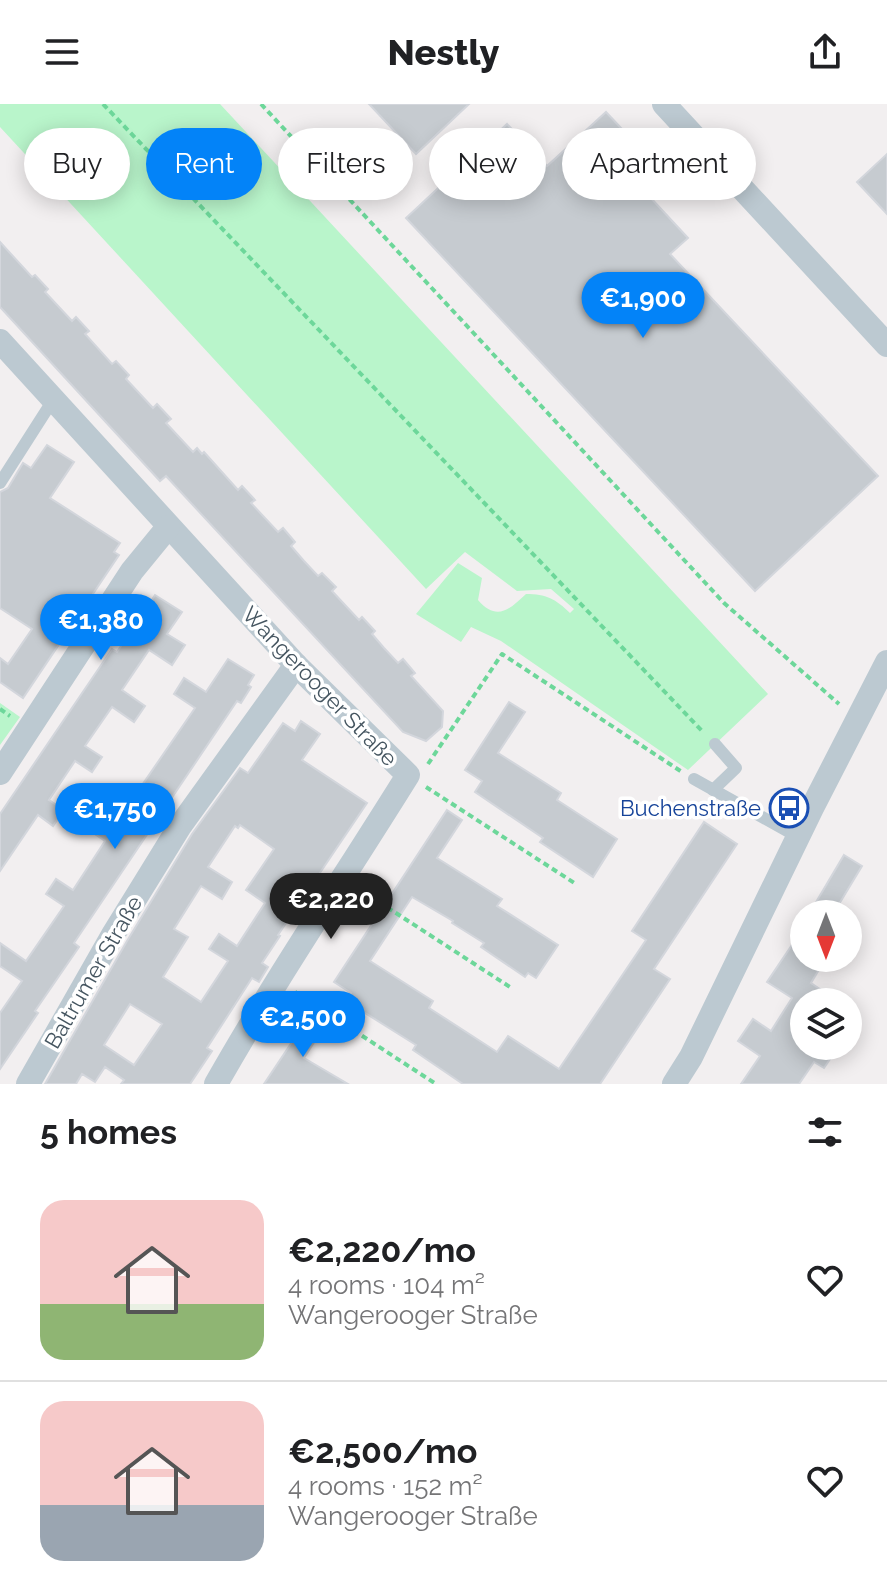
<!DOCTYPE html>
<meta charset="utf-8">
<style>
:root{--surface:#fff;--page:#f6f6f6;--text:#202124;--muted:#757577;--line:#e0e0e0;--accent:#0383f8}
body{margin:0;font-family:Raleway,sans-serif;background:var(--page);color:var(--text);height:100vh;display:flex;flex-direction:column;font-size:30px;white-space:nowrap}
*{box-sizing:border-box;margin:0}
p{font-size:26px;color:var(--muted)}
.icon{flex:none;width:44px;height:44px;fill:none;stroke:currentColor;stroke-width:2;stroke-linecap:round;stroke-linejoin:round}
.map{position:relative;height:980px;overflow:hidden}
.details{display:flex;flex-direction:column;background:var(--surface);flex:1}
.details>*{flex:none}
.top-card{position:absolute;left:24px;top:24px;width:840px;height:72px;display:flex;gap:16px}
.needle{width:52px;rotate:180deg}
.fabs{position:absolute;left:790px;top:796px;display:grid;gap:16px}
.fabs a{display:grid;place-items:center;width:72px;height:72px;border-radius:50%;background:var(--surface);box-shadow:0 4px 20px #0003;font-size:40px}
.price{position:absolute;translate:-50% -68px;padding:0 18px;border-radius:28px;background:var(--accent);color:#fff;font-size:26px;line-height:52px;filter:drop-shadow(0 2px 4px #0008)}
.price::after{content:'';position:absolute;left:50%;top:48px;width:24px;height:18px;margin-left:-12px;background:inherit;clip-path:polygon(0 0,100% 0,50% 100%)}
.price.current{background:#222;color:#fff}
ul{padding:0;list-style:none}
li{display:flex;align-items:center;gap:24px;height:200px;padding:0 40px}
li+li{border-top:2px solid var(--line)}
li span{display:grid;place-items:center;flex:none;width:224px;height:160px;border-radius:24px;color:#555}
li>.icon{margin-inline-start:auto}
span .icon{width:96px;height:96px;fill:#fffc;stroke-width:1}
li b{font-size:34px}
h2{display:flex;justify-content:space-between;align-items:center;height:96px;padding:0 40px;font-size:34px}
.chip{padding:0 28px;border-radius:36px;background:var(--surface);box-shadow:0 4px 20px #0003;font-size:28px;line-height:72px}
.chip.current{background:var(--accent);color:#fff}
header{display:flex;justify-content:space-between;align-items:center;height:104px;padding:0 40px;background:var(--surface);font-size:36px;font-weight:800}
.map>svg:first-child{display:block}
</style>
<header><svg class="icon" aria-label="menu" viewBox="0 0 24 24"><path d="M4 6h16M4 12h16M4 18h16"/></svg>Nestly<svg class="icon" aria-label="share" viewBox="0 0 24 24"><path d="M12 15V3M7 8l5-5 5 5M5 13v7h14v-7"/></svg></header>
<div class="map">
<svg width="887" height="980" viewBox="0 0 887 980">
<rect width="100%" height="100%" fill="#f2eff0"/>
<g fill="#b9f5cb">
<path d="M0,0H220L768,590L688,666L501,537L471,523L461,538L416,510L458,459L482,474L478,496C497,518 510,505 526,490C546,490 556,495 570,509L574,505L551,485L517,487L465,448L426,485L0,23Z"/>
<path d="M0,599L20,613L0,641Z"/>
</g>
<g fill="#c6cbd0" stroke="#d3d6dc" stroke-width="2" fill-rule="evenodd">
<path d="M369,0H469L416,50Z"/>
<path d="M606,8L668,74L649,92L688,134L670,150L878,372L755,487L406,114L507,20L547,62Z"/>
<path d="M887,50V110L857,78Z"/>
<path d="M0,138L32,173L35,171L48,185L45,188L72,217L76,213L89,227L85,230L112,260L116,257L129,271L126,275L153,304L157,300L171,315L166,319L193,348L197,344L202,350L204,348L238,386L242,382L255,396L251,399L278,428L283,424L295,438L291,442L304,457L318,472L322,469L336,483L332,487L345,501L359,516L362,513L375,527L372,530L384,544L398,559L403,555L415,569L411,572L443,607L442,623L426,637L403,628L166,372L160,377L0,203Z"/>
<path d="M47,341L74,358L50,394L120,439L114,448L119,451L23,594L0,578V554L8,560L32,525L0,504V388L8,384L23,359L31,364Z"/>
<path d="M155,491L182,508L167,530L185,541L172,561L149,546L122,586L145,602L134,618L112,603L85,642L102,653L92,668L75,657L49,696L64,706L53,722L38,711L0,767V710L112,545L117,548Z"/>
<path d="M228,555L254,571L248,581L251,583L241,599L237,597L74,839L79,843L35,907L38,909L0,965V909L22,877L0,862V839L26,857L64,802L46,790L56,775L73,786L105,737L80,720L91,703L116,719L195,604L174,590L184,574L206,588Z"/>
<path d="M509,598L525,608L498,649L561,689L557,696L617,735L593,773L540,738L543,734L475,688L482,677L465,666Z"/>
<path d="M301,617L320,630L302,656L367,699L278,831L280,832L262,859L268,863L259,878L252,874L207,944L212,947L190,980H121L124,976L105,963L95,978L82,970L76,980H45L127,837L192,730L240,664L248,669L283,619L295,627ZM240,721L274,745L246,786L265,799L237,842L219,830L209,845L228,857L201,898L163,873L188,833L174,825L201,782L222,795L232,778L208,763L235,722L238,724ZM130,900L162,920L134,961L104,941Z"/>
<path d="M447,706L462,716L437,754L502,795L497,802L558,841L536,874L528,869L525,873L481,843L484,839L452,819L453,817L412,793L370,857L433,897L429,904L497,948L508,932L559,965L646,836L632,827L704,718L737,740L654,865L670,875L600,980H463L413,946L416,941L346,897L351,889L334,878Z"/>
<path d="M844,751L862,762L833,810H809Z"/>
<path d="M804,823V854H826L811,879L839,898H804V942H839L824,964L814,958L799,980H741L760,952L738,937L753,915L771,927L792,894L767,878Z"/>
<path d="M312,908L327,918L304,954L348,980H264Z"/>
</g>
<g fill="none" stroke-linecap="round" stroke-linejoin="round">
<g stroke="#6dd79a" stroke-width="4" stroke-dasharray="6 4" stroke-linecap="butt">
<path d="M103,0L704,629"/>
<path d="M261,0L724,499L839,600"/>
<path d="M0,605L10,612"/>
<path d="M428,660L502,550L682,668"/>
<path d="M426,683L576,780"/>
<path d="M362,787L513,885"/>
<path d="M295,888L436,980"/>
</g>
<g stroke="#bcc9d1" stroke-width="12">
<path d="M0,379L53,296"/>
<path d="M694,675L798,733"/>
<path d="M713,686L736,664L715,640"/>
</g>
<g stroke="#bcc9d1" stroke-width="24">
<path d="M664,0L887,241"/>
<path d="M0,237L296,561L408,671C344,774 276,874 216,980"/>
<path d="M0,669L132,467L168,423"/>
<path d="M28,980L114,829L180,722L296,561"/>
<path d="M674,980L691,953L812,704L887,558"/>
</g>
</g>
<defs>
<g id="bus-ring" transform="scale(2)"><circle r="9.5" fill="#fff" stroke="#1a4fb4" stroke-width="1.5"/><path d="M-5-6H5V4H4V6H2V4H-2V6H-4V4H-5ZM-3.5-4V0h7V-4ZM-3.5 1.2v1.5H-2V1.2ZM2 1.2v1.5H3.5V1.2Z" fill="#1a4fb4"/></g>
</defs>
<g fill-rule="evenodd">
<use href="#bus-ring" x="789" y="704"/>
</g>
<g text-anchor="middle" stroke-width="7" stroke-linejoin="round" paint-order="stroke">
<g font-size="22" fill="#455560" stroke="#fff">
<text transform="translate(320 582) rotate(46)" y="8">Wangerooger Straße</text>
<text transform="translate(93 868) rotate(-60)" y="8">Baltrumer Straße</text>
</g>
<g font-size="22" fill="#164399" stroke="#fff" text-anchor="end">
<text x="761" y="712">Buchenstraße</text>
</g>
</g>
</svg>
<div class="fabs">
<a><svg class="needle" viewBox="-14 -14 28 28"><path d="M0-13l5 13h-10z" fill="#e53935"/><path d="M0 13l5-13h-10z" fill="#757577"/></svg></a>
<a><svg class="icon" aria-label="layers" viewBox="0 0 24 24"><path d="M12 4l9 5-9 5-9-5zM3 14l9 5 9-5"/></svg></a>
</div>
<b class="price" style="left:643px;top:236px">€1,900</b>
<b class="price" style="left:101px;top:558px">€1,380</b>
<b class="price" style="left:115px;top:747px">€1,750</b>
<b class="price current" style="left:331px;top:837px">€2,220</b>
<b class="price" style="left:303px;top:955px">€2,500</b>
<div class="top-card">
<a class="chip">Buy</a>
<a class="chip current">Rent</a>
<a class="chip">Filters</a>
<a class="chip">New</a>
<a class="chip">Apartment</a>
</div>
</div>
<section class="details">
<h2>5 homes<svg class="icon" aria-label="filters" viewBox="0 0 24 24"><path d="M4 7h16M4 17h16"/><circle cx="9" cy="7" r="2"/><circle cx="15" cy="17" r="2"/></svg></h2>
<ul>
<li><span style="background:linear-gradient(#f6c9c9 65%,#8fb573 0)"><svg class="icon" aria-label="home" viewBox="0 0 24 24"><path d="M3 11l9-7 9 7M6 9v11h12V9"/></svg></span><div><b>€2,220/mo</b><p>4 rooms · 104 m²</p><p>Wangerooger Straße</p></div><svg class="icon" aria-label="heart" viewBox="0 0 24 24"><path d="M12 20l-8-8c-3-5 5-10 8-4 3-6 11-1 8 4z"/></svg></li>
<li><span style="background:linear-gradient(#f6c9c9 65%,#9aa5b1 0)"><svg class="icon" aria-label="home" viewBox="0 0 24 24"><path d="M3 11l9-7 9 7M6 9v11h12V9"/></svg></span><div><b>€2,500/mo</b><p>4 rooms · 152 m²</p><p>Wangerooger Straße</p></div><svg class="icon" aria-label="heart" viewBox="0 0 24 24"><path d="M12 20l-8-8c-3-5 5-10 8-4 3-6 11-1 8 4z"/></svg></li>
</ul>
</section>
